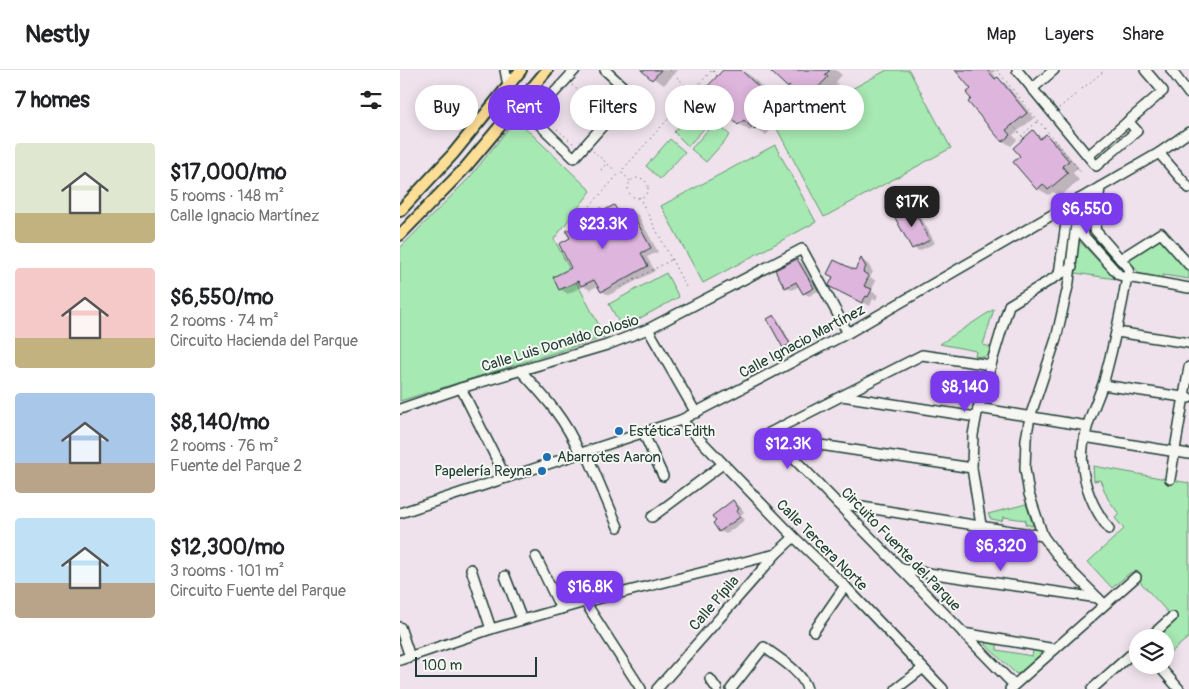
<!DOCTYPE html>
<meta charset="utf-8">
<style>
:root{--surface:#fff;--page:#f6f6f6;--text:#202124;--muted:#757577;--line:#e0e0e0;--accent:#7c3aed}
body{margin:0;font-family:Pangolin,sans-serif;background:var(--page);color:var(--text);height:100vh;display:flex;flex-direction:column;font-size:19px;white-space:nowrap}
*{box-sizing:border-box;margin:0}
p{font-size:16px;color:var(--muted)}
.icon{flex:none;width:28px;height:28px;fill:none;stroke:currentColor;stroke-width:2;stroke-linecap:round;stroke-linejoin:round}
.map{position:relative;flex:1;overflow:hidden}
.details{display:flex;flex-direction:column;background:var(--surface);width:400px}
.details>*{flex:none}
.banner{position:absolute;left:15px;top:15px;width:475px;height:45px;display:flex;gap:10px}
.tools{position:absolute;left:729px;top:559px;display:grid;gap:10px}
.tools a{display:grid;place-items:center;width:45px;height:45px;border-radius:50%;background:var(--surface);box-shadow:0 2px 12px #0003;font-size:25px}
.scale{position:absolute;left:15px;bottom:12px;width:122px;box-sizing:border-box;padding-left:5px;border:2px solid #1f3d34;border-top:0;font-size:14px;line-height:18px;white-space:nowrap;color:#1f3d34;-webkit-text-stroke:4px #f6f6f2;paint-order:stroke}
.price{position:absolute;translate:-50% -42px;padding:0 11px;border-radius:10px;background:var(--accent);color:#fff;font-size:16px;line-height:32px;filter:drop-shadow(0 1px 2px #0008)}
.price::after{content:'';position:absolute;left:50%;top:30px;width:15px;height:11px;margin-left:-8px;background:inherit;clip-path:polygon(0 0,100% 0,50% 100%)}
.price.current{background:#222;color:#fff}
ul{padding:0;list-style:none}
li{display:flex;align-items:center;gap:15px;height:125px;padding:0 15px}
li span{display:grid;place-items:center;flex:none;width:140px;height:100px;border-radius:5px;color:#555}
li>.icon{margin-inline-start:auto}
span .icon{width:60px;height:60px;fill:#fffc;stroke-width:1}
li b{font-size:21px}
h2{display:flex;justify-content:space-between;align-items:center;height:60px;padding:0 15px;font-size:21px}
.chip{padding:0 18px;border-radius:22px;background:var(--surface);box-shadow:0 2px 12px #0003;font-size:18px;line-height:45px}
.chip.current{background:var(--accent);color:#fff}
header{display:flex;align-items:center;gap:30px;box-sizing:border-box;height:70px;padding:0 25px;background:var(--surface);border-bottom:1px solid var(--line)}
header strong{font-size:24px}
nav{display:flex;gap:28px;margin-inline-start:auto;font-size:18px}
main{display:flex;flex:1;min-height:0}
.map>svg:first-child{display:block}
</style>
<header>
<strong>Nestly</strong>
<nav><a>Map</a><a>Layers</a><a>Share</a></nav>
</header>
<main>
<section class="details">
<h2>7 homes<svg class="icon" aria-label="filters" viewBox="0 0 24 24"><path d="M4 7h16M4 17h16"/><circle cx="9" cy="7" r="2"/><circle cx="15" cy="17" r="2"/></svg></h2>
<ul>
<li><span style="background:linear-gradient(#dfe7d0 70%,#c2b280 0)"><svg class="icon" aria-label="home" viewBox="0 0 24 24"><path d="M3 11l9-7 9 7M6 9v11h12V9"/></svg></span><div><b>$17,000/mo</b><p>5 rooms · 148 m²</p><p>Calle Ignacio Martínez</p></div></li>
<li><span style="background:linear-gradient(#f6c9c9 70%,#c2b280 0)"><svg class="icon" aria-label="home" viewBox="0 0 24 24"><path d="M3 11l9-7 9 7M6 9v11h12V9"/></svg></span><div><b>$6,550/mo</b><p>2 rooms · 74 m²</p><p>Circuito Hacienda del Parque</p></div></li>
<li><span style="background:linear-gradient(#a9c7e8 70%,#b9a48a 0)"><svg class="icon" aria-label="home" viewBox="0 0 24 24"><path d="M3 11l9-7 9 7M6 9v11h12V9"/></svg></span><div><b>$8,140/mo</b><p>2 rooms · 76 m²</p><p>Fuente del Parque 2</p></div></li>
<li><span style="background:linear-gradient(#bfe0f5 65%,#b9a48a 0)"><svg class="icon" aria-label="home" viewBox="0 0 24 24"><path d="M3 11l9-7 9 7M6 9v11h12V9"/></svg></span><div><b>$12,300/mo</b><p>3 rooms · 101 m²</p><p>Circuito Fuente del Parque</p></div></li>
</ul>
</section>
<div class="map">
<svg width="789" height="619" viewBox="0 0 789 619">
<rect width="100%" height="100%" fill="#efe2ec"/>
<filter id="ink" filterUnits="userSpaceOnUse"><feTurbulence type="fractalNoise" baseFrequency=".02" numOctaves="2"/><feDisplacementMap in="SourceGraphic" scale="10" xChannelSelector="R" yChannelSelector="G"/><feConvolveMatrix kernelMatrix="1 2 1 2 8 2 1 2 1" color-interpolation-filters="sRGB"/></filter>
<g filter="url(#ink)">
<g fill="#a7e9b2" stroke="#639373">
<path d="M487,0H509L551,78L424,147L377,59Z"/>
<path d="M298,35L313,49L288,76L274,62Z"/>
<path d="M116,49L191,121L154,169L205,267L0,331V178L70,107Z"/>
<path d="M315,52L330,65L306,92L291,79Z"/>
<path d="M270,69L285,82L260,109L246,96Z"/>
<path d="M375,75L416,152L303,213L261,136Z"/>
<path d="M761,169L789,198V209L763,205L762,210L743,207L730,193L731,188Z"/>
<path d="M679,171L716,209L675,203Z"/>
<path d="M266,203L279,227L222,258L209,234Z"/>
<path d="M594,239L583,275L591,277L589,285L584,287L575,286L576,281L540,274Z"/>
<path d="M693,396L789,413V567L770,583L765,577V568L757,567L756,566L772,547L731,502L712,518L688,492L724,459L715,448L719,444L708,429L700,410L694,411Z"/>
<path d="M626,434L633,456L625,454L626,450L603,447L602,451L591,449L588,444Z"/>
<path d="M587,572L597,573V580L632,586L633,580L641,581L642,583L618,604L615,603L586,575Z"/>
</g>
<g fill="#0003">
<path d="M243,0H278L264,15L253,8Z"/>
<path d="M325,0H340L351,6L377,31L373,35L384,46L366,65L353,58L350,61L339,54L313,29Z"/>
<path d="M371,0H436L442,5L436,12L438,14L422,31L420,30L413,37L402,30L398,27L400,24L389,17Z"/>
<path d="M556,0H596L593,3L598,9L606,14L634,48L613,65L617,70L611,76L603,71L573,30V19Z"/>
<path d="M633,62L644,68L646,66L657,72L679,98L673,103L679,110L661,126L653,122L649,125L638,119L622,86Z"/>
<path d="M214,137L222,141L224,144L230,140L238,145L258,182L247,187L255,201L209,225L201,221L199,215L190,220L183,216L168,224L160,219L173,198L171,169L201,139L205,142Z"/>
<path d="M512,138L518,141L535,173L519,181L513,178Z"/>
<path d="M397,190L402,193L418,221L409,226L404,223L399,216L392,220L386,217Z"/>
<path d="M462,190L468,194L473,202L470,207L476,211L471,221L478,225L476,230L473,229L470,236L439,221L455,202Z"/>
<path d="M374,246L377,248L393,276L388,279L384,278L368,249Z"/>
<path d="M333,432L339,435L344,442L341,445L345,450L326,464L320,461Z"/>
</g>
<g fill="#deb5dd" stroke="#1f3d34">
<path d="M241,0H261L252,10Z"/>
<path d="M323,0H341L366,24L362,28L374,39L354,60L344,50L338,55L311,29L313,26L305,19Z"/>
<path d="M369,0H430L425,5L428,7L410,26L408,24L401,31L396,27L398,24L389,16L388,18Z"/>
<path d="M555,0H587L595,9L598,7L627,43L606,60L610,65L602,72L568,32L571,29L566,23L571,19Z"/>
<path d="M633,60L640,69L646,64L669,91L662,96L668,103L648,120L643,114L637,120L613,92L620,86L613,78Z"/>
<path d="M214,135L220,145L230,139L251,178L241,183L248,196L201,222L194,210L181,216L178,211L159,220L153,207L171,198L159,174L170,168L166,161L176,156V152L201,138L203,141Z"/>
<path d="M512,137L530,170L512,179L494,146Z"/>
<path d="M461,188L466,197L463,202L469,206L464,216L472,219L468,227L466,226L462,233L430,217L429,215L433,207L427,204L434,190L455,200Z"/>
<path d="M397,189L414,218L403,224L396,212L385,218L375,200Z"/>
<path d="M374,245L390,274L383,278L367,249Z"/>
<path d="M333,430L339,439L336,441L340,447L319,462L313,453L316,451L312,446Z"/>
</g>
<g fill="none" stroke-linecap="round" stroke-linejoin="round">
<g stroke="#1f3d34" stroke-width="12">
<g id="minor">
<path d="M105,0L108,16"/>
<path d="M617,0L696,96L737,61L728,51"/>
<path d="M771,0L789,24"/>
<path d="M632,19L654,0"/>
<path d="M126,26L141,38"/>
<path d="M119,35L174,88L231,24L205,0"/>
<path d="M132,47L175,0"/>
<path d="M759,83L789,118"/>
<path d="M688,86L763,21L745,0"/>
<path d="M689,124L683,165L719,205L727,207L729,199L695,160L700,117"/>
<path d="M679,129L669,212L656,269L630,347L626,369L625,399L629,424L643,466L663,493L704,534"/>
<path d="M720,189L761,163L789,195"/>
<path d="M659,204L666,153L660,141"/>
<path d="M248,259L296,343"/>
<path d="M717,262L789,273"/>
<path d="M591,295L522,285L369,363L614,615"/>
<path d="M120,300C145,327 166,350 180,384"/>
<path d="M703,315L789,328"/>
<path d="M61,318L106,408"/>
<path d="M442,326L576,347"/>
<path d="M578,338L687,356"/>
<path d="M0,339L61,318L207,275L248,259L402,179L448,263"/>
<path d="M281,350L394,467L445,516L543,619"/>
<path d="M243,362L263,406"/>
<path d="M684,367L789,384"/>
<path d="M374,368L572,398"/>
<path d="M186,382L218,457"/>
<path d="M770,409L789,297"/>
<path d="M437,433L643,466"/>
<path d="M0,443L281,350L448,263L759,83L789,62"/>
<path d="M252,447L323,394"/>
<path d="M581,455L572,398L573,365L578,338L609,235L672,197"/>
<path d="M709,459C686,429 676,394 687,358C691,342 699,327 704,311C713,277 721,242 727,207L789,218"/>
<path d="M136,487L161,539"/>
<path d="M71,499L91,559"/>
<path d="M501,499L698,528"/>
<path d="M105,506L122,550"/>
<path d="M185,532L241,619"/>
<path d="M0,557L10,587"/>
<path d="M414,561L445,516"/>
<path d="M563,563L655,579"/>
<path d="M749,568L772,547"/>
<path d="M0,590L91,559L185,532L376,484"/>
<path d="M758,595L779,619"/>
<path d="M310,609L317,619"/>
<path d="M257,619L376,484L394,467"/>
<path d="M331,619L364,577C378,588 402,601 407,619"/>
<path d="M496,619L522,599"/>
<path d="M610,619L736,507"/>
<path d="M692,619L738,578"/>
</g>
</g>
<g stroke="#1f3d34" stroke-width="14">
<g id="major">
<path d="M0,141L53,84L121,0"/>
<path d="M0,165L65,98L147,0"/>
</g>
</g>
<g stroke="#1f3d34" stroke-width="1" stroke-dasharray="1 4" stroke-linecap="butt">
<path d="M270,0L292,22"/>
<path d="M597,0L682,104"/>
<path d="M313,1L317,6"/>
<path d="M172,15L203,42"/>
<path d="M659,38L705,0"/>
<path d="M612,55L624,68"/>
<path d="M157,59L174,74"/>
<path d="M621,66L638,51"/>
<path d="M193,81L219,104"/>
<path d="M201,100L206,94"/>
<path d="M222,103L230,111"/>
<circle cx="238" cy="118" r="10"/>
<path d="M239,127L286,217"/>
<path d="M190,136L312,0"/>
<path d="M221,217L271,190"/>
</g>
<use href="#minor" stroke="#f6f6f2" stroke-width="9"/>
<use href="#major" stroke="#fdde96" stroke-width="10"/>
</g>
</g>
<g fill="#1f6fb2" stroke="#f6f6f2" stroke-width="2">
<circle cx="219" cy="361" r="5"/>
<circle cx="147" cy="387" r="5"/>
<circle cx="142" cy="401" r="5"/>
</g>
<g text-anchor="middle" stroke-width="4" stroke-linejoin="round" paint-order="stroke">
<g font-size="15" fill="#1f3d34" stroke="#f6f6f2">
<text transform="translate(402 271) rotate(-28)" y="5">Calle Ignacio Martínez</text>
<text transform="translate(160 273) rotate(-17)" y="5">Calle Luis Donaldo Colosio</text>
<text transform="translate(422 475) rotate(45)" y="5">Calle Tercera Norte</text>
<text transform="translate(501 479) rotate(46)" y="5">Circuito Fuente del Parque</text>
<text transform="translate(314 533) rotate(-49)" y="5">Calle Pípila</text>
</g>
<g font-size="15" fill="#1f3d34" stroke="#f6f6f2" text-anchor="start">
<text x="229" y="366">Estética Edith</text>
<text x="157" y="392">Abarrotes Aaron</text>
<text x="132" y="406" text-anchor="end">Papelería Reyna</text>
</g>
</g>
</svg>
<div class="tools">
<a><svg class="icon" aria-label="layers" viewBox="0 0 24 24"><path d="M12 4l9 5-9 5-9-5zM3 14l9 5 9-5"/></svg></a>
</div>
<div class="scale">100 m</div>
<b class="price current" style="left:512px;top:158px">$17K</b>
<b class="price" style="left:687px;top:165px">$6,550</b>
<b class="price" style="left:203px;top:180px">$23.3K</b>
<b class="price" style="left:565px;top:343px">$8,140</b>
<b class="price" style="left:388px;top:400px">$12.3K</b>
<b class="price" style="left:601px;top:502px">$6,320</b>
<b class="price" style="left:190px;top:543px">$16.8K</b>
<div class="banner">
<a class="chip">Buy</a>
<a class="chip current">Rent</a>
<a class="chip">Filters</a>
<a class="chip">New</a>
<a class="chip">Apartment</a>
</div>
</div>
</main>
